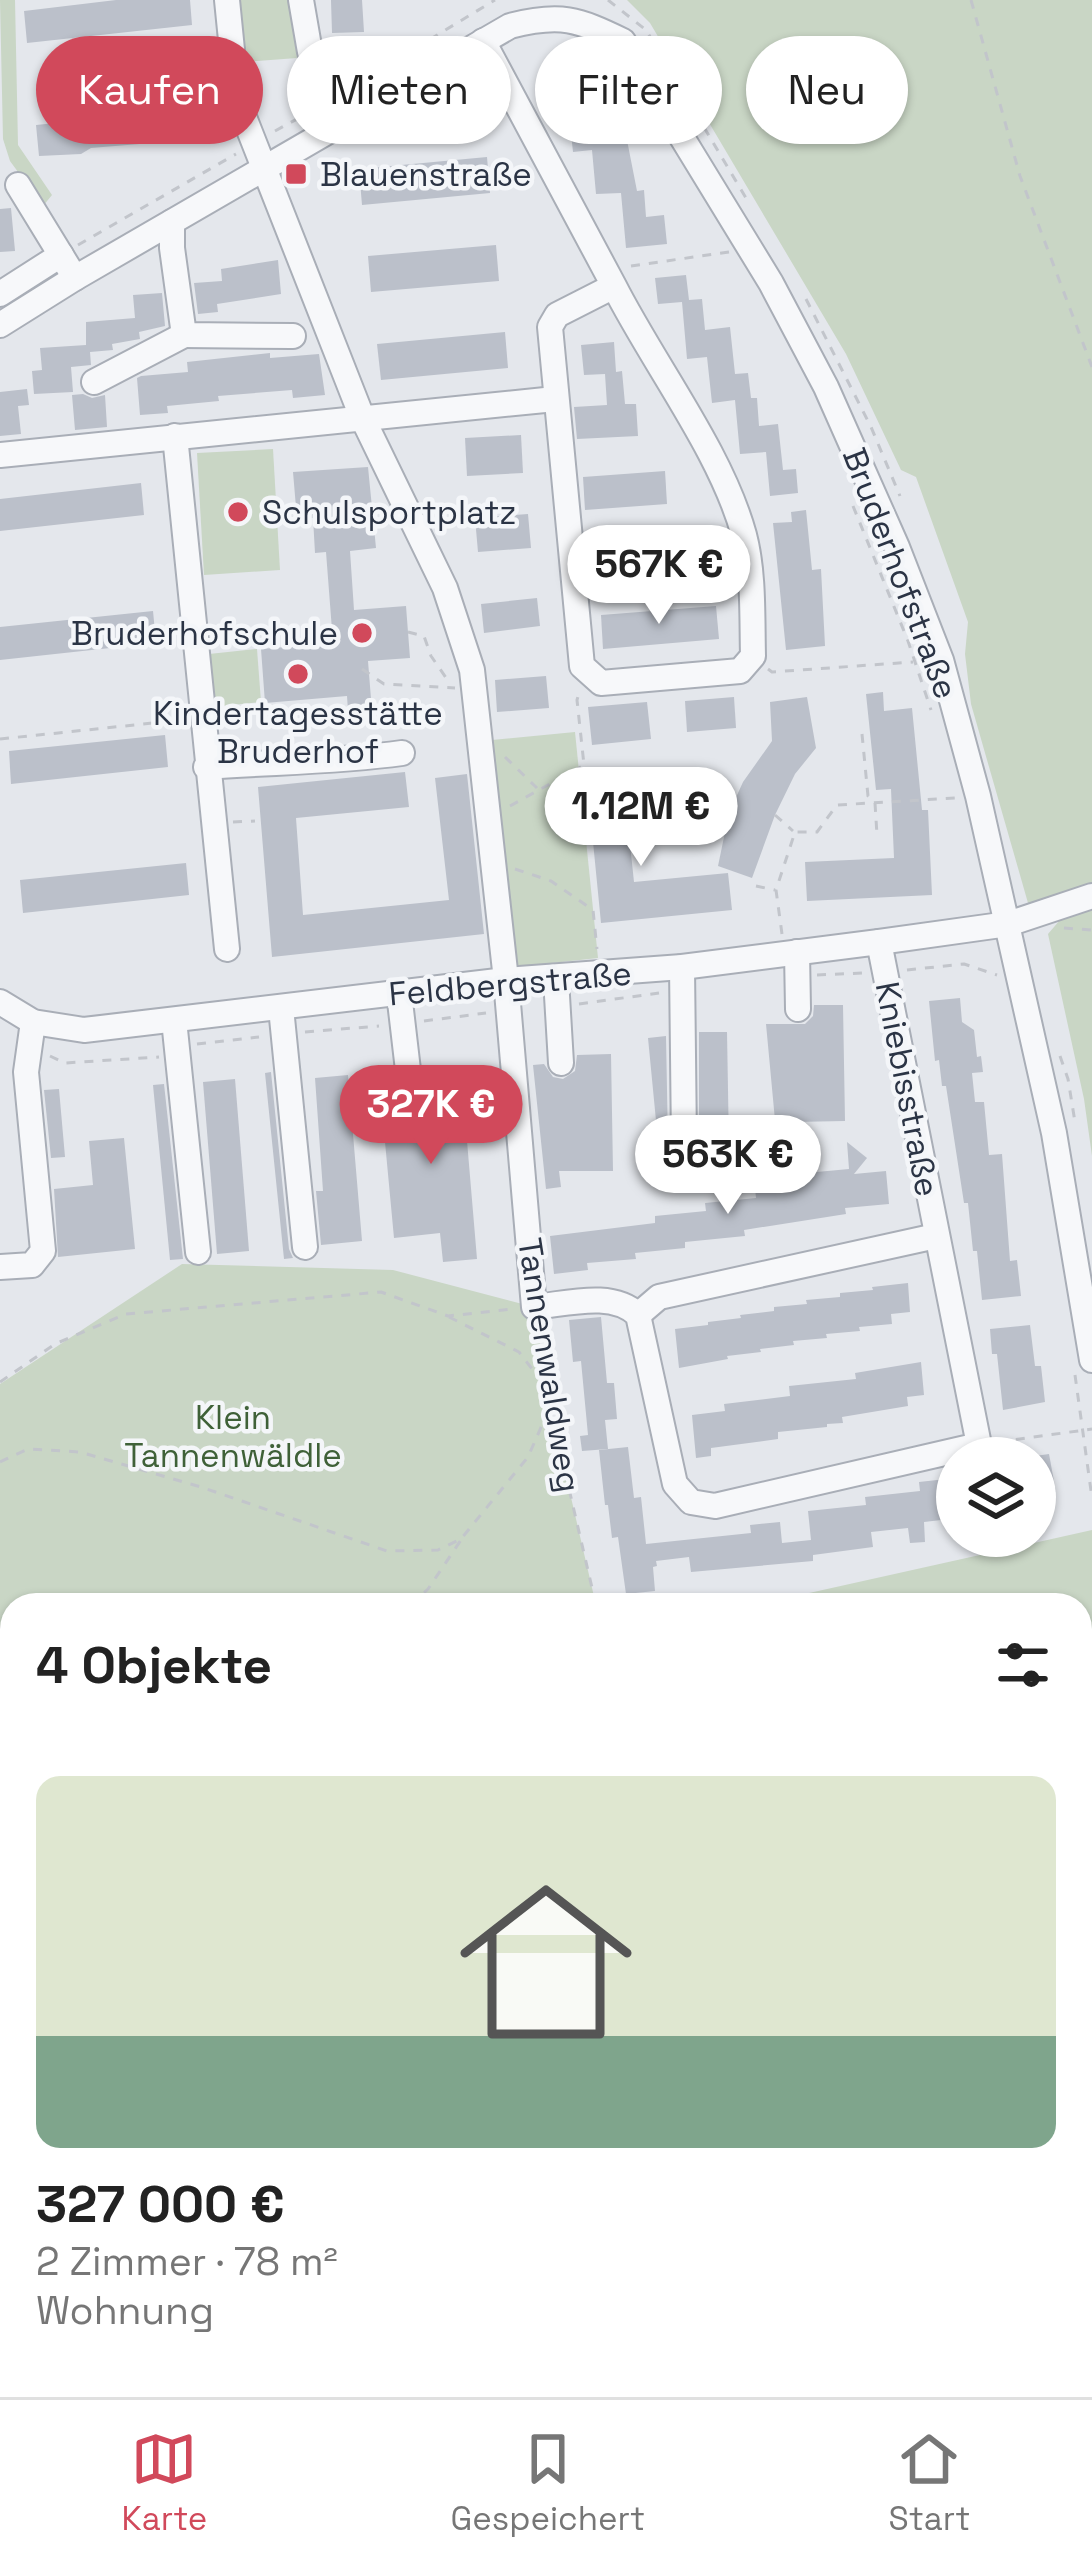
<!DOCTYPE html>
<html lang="de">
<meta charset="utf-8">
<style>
:root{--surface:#fff;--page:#f2f2f2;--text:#222;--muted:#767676;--line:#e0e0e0;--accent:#d1495b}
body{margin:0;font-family:"Space Grotesk",sans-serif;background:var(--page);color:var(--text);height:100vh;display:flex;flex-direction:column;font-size:45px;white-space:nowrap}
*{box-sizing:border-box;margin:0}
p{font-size:39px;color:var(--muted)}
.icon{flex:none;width:66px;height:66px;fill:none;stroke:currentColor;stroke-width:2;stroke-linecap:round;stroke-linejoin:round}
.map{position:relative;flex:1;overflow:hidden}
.drawer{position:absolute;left:0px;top:1593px;width:1092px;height:804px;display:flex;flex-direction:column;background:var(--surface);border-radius:36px 36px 0 0;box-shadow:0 3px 9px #0004}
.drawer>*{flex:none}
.guide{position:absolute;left:36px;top:36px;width:1020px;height:108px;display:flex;gap:24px}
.tools{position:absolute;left:936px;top:1437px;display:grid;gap:24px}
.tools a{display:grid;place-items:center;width:120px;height:120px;border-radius:50%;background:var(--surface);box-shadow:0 3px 9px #0004;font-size:60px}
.price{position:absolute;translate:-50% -102px;padding:0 27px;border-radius:42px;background:#fff;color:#222;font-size:39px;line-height:78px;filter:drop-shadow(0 3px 6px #0008)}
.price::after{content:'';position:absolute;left:50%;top:72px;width:36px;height:27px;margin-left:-18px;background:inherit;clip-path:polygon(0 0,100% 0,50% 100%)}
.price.on{background:var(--accent);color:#fff}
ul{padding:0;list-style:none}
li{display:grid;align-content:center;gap:24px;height:636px;padding:0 36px}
li span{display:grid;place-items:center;height:372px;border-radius:24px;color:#555}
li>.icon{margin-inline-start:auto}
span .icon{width:216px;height:216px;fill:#fffc;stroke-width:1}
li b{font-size:51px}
h2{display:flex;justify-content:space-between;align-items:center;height:144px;padding:0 36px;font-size:51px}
.chip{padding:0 42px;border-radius:54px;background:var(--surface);box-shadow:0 3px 9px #0004;font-size:42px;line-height:108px}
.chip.on{background:var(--accent);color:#fff}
.dock{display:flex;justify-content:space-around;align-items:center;height:168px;border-top:3px solid var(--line);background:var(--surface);font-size:33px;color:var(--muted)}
.dock a{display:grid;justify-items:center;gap:6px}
.dock .on{color:var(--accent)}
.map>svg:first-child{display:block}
</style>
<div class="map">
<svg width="1092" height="2397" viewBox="0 0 1092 2397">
<rect width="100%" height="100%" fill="#e4e7ec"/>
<g fill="#c9d6c5">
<path d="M0,0H15L18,145L52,195L43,206L10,161L3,139Z"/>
<path d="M239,0H291L297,58L245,62Z"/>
<path d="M627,0H1092V886L1041,904L1028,903L971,704L965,654L968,622L916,477L901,470L846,354L650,23Z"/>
<path d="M273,449L280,570L204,575L197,453Z"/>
<path d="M257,649L261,702L213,707L209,654Z"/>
<path d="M575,732L598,958L515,967L492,740Z"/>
<path d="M1092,907V1156L1084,1099L1048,934L1060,920Z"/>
<path d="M182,1264L393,1270L534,1307L550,1407L596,1605H12V2385H525V2397H0V1384Z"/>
<path d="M1092,1530V2006L1080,2017V1605H755Z"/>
<path d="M535,2385H924V2397H533Z"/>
</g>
<g fill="#bbc0ca">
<path d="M116,0H190L192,25L27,43L24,11Z"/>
<path d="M331,0H362L364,32L332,33Z"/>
<path d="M581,65L583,83H588L592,121L616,118L617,136L626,135L637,191L644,190L646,217L664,215L667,244L626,248L621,193L596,194L592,150L573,152L567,97L543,99L540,69Z"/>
<path d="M210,107L212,138L91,148L81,154L39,156L36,125Z"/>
<path d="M487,157L490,193L362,205L359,169Z"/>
<path d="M11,208L15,251L0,252V209Z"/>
<path d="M496,245L499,281L371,292L368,256Z"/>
<path d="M278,260L281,294L217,304L218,312L198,314L194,283L222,281L221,269Z"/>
<path d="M686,275L689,300L702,299L705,330L730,327L735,374L748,373L751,398H757L759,426L778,424L783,470L796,469L798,493L770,496L766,452L740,454L735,400L712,403L707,357L687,359L682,302L658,304L655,278Z"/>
<path d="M162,293L165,326L139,332L140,339L112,344L113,350L90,352L91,365L71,367L73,392L34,394L32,371L42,370L40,348L86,345V322L135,318L133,295Z"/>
<path d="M505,332L508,368L381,380L377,344Z"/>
<path d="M614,342L616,372L622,371L625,404H636L638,436L577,439L574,407L607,405L605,374L584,375L581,345Z"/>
<path d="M270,353V358L319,354L325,395L293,398L292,390L218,396L219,401L167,406L168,413L140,415L137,378L141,376L188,372L187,362Z"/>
<path d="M27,389L29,405L18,406L21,434L0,436V392Z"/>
<path d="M83,394L92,398L105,395L107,427L75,430L72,395Z"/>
<path d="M521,435L523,473L467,476L465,438Z"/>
<path d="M368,467L376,548L350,551L354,610L406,606L410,658L368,661L373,724L349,726L347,696L265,703L261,649L333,643L326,552L315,553L313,518L297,519L293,472Z"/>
<path d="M665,471L667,504L585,510L583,477Z"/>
<path d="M141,483L144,515L0,531V499Z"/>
<path d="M806,510L812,570L821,569L825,646L786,650L773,523L792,522L791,512Z"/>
<path d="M528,514L531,548L478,552L475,518Z"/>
<path d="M703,538L705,569L601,576L599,544Z"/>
<path d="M537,598L540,626L484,633L481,604Z"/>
<path d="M716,606L719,639L603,649L601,615Z"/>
<path d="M153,611L156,643L0,660V627Z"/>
<path d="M546,676L549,708L497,712L495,680Z"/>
<path d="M883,692L884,711L912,708L922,810H928L932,895L807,901L805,862L894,858L891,789L876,790L866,694Z"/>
<path d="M734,697L736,728L687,732L685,701Z"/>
<path d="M807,697L816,748L795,774L775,815L752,878L718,866L729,813L743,782L772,741L770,702Z"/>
<path d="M647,702L651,739L592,745L588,707Z"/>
<path d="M165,735L168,767L11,784L9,751Z"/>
<path d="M405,772L409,807L296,818L303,915L449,900L435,778L467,774L484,934L272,957L258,787Z"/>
<path d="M623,778L634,882L728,873L732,910L601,923L587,781Z"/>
<path d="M186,863L189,895L23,913L20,880Z"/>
<path d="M960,998L962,1022L974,1030L977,1057L981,1056L983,1072L972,1073L975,1102H984L989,1155L1002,1154L1010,1261L1017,1260L1021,1296L982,1300L977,1251H973L968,1203H964L946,1086H942L939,1060L935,1061L929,1001Z"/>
<path d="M814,1005H843L845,1121L793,1122L794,1130L776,1131L766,1024H805L813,1016Z"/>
<path d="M699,1032H727L729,1148L699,1149Z"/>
<path d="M666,1036L668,1143L678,1160L660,1162L648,1038Z"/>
<path d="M611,1054L613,1171H559L561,1187L546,1189L533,1065L544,1064L553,1077L563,1079L575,1071L577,1055Z"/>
<path d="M461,1070L477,1259L443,1262L440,1233L394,1238L379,1078L393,1077L399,1083L403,1127L431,1124L427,1073Z"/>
<path d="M271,1072L289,1249L293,1258L284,1259L265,1073Z"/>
<path d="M348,1075L362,1241L321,1245L316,1191H323L315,1078Z"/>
<path d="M235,1079L249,1251L217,1254L203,1082Z"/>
<path d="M164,1084L183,1259L170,1260L153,1085Z"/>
<path d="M59,1089L65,1157L51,1158L44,1090Z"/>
<path d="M124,1138L135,1249L58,1257L54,1189L93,1185L89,1141Z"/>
<path d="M847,1142L867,1158L854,1174L886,1171L889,1204L845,1208L846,1214L744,1230L745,1236L685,1242V1248L635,1253L636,1259L587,1263L588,1270L554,1274L550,1236L655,1223V1216L706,1211L705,1203L756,1198L755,1188L806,1183V1173L849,1169Z"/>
<path d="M908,1283L910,1312L891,1314L892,1324L859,1327L860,1331L826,1334L827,1338L793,1341L794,1345L760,1349L761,1352L727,1356L728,1359L679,1368L675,1329L708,1325V1322L741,1318L740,1315L774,1311V1307L807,1304L806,1300L840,1297V1293L873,1290L872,1287Z"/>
<path d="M601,1317L607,1383H614L617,1419L605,1420L608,1449L582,1451L580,1436L588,1435L581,1361L573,1362L569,1320Z"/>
<path d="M1030,1325L1035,1366H1041L1045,1402L1003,1410L997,1354H992L990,1329Z"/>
<path d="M921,1362L924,1395L907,1397L908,1406L842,1417L843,1423L827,1424V1427L778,1432V1439L711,1448V1456L696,1458L692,1415L725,1411L724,1404L790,1396L789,1386L856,1379L855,1373Z"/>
<path d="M628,1447L634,1498L641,1497L646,1544L751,1533L750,1525L780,1522L782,1543L811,1540L808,1511L866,1505L865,1497L920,1491L919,1482L946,1479L950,1519L924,1522L925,1542L910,1543L908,1528L871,1532L873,1547L813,1555V1561L691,1572L689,1557L656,1561L657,1566L653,1567L655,1591L626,1594L618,1537L612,1538L608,1505H605L599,1450Z"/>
<path d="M1049,1454L1056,1492L1035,1494V1456Z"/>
</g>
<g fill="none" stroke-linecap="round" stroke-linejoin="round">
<g stroke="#a9aeb7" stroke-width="28">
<g id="minor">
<path d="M227,0L235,80L244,117L362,417L445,588L472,670L506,980L534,1307C567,1304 612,1290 638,1315L675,1484L691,1502L715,1506L979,1445L879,942"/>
<path d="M301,0L310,52L348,118"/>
<path d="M483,41L614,286C654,365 721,451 744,535C754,573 752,618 753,656L740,671L601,683L582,666L550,327L557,315L614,286"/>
<path d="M141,60L232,51"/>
<path d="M18,185L75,278"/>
<path d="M172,222V248L184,335L293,336"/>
<path d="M0,294L61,255"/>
<path d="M0,325L75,278L510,26C560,13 578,19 623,41L771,283L826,387L897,547L941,660L978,796L1054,1133L1092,1360"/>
<path d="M94,382L184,335"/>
<path d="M175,436L227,949"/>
<path d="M0,455L555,399"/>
<path d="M206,767C272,762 336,762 402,753"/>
<path d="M797,952L798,1009"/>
<path d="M682,967L684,1143"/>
<path d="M556,979L561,1063"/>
<path d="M399,993L408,1070"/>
<path d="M0,1002L33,1022L84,1030L506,980L682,967L879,942L1008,924L1092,896"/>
<path d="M281,1008L305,1247"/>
<path d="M174,1020L198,1252"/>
<path d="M0,1267L32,1265L43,1251L26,1072L33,1022"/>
<path d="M638,1315L659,1297L936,1236"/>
<path d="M1080,2017L1092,2006"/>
<path d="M949,2385L950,2397"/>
</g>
</g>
<g stroke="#c2c5cb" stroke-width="3" stroke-dasharray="9 9" stroke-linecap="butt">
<path d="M608,0L646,30L749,203"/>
<path d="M971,0L1020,176L1092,367"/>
<path d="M353,86L495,0"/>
<path d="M275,131L319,107"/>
<path d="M78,245L236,154"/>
<path d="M631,266L729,252"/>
<path d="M806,299L871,427L900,496"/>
<path d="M853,506L908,641L931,710"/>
<path d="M408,632L424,636L431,656L449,682"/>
<path d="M362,669L384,684L455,688"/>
<path d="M768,669L772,672L913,662"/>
<path d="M862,734L868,796L875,803L877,835"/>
<path d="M0,739L182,720"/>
<path d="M505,757L537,788"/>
<path d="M510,806L584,765L577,700L579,693"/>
<path d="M775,815L793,831"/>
<path d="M233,822L255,821"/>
<path d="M515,869L551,881L593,910L597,949"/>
<path d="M756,886L775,890"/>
<path d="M1064,928L1092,930"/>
<path d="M782,934L776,890L795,832H817L837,805L955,798"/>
<path d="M907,970L964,964L997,975"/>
<path d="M817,975L862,973"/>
<path d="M579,1004L659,993"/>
<path d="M424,1021L486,1013"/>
<path d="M305,1032L379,1026"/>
<path d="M197,1044L259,1037"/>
<path d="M50,1056L65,1063L159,1057"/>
<path d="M1060,1056L1068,1079L1075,1122"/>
<path d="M449,1317L519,1352L546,1387"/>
<path d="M539,1331L550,1407L596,1605"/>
<path d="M1075,1375L1092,1498"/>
<path d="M0,1382L55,1344L126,1314L381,1292L448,1316L513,1309"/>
<path d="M998,1442L1092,1429"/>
<path d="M0,1462L28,1449L80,1452L201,1487L387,1551L438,1550L461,1539L528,1457L549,1409"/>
<path d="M411,1605L428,1589L461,1540"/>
<path d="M1018,1605L1057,1595L1074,1605"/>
<path d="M1080,1618L1092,1687"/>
<path d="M0,1628H12"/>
<path d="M1080,1729L1092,1724"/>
<path d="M0,1816L12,1823"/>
<path d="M1080,2050L1092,2039"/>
<path d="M1080,2155L1092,2143"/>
<path d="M1080,2194L1092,2201"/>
<path d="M72,2397L74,2385"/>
<path d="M525,2397V2385"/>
<path d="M658,2397L659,2385"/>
<path d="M702,2397L704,2385"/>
</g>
<use href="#minor" stroke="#f7f8fa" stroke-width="24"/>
</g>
<g fill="#d1495b" stroke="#f4f6f9" stroke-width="4.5">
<rect x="284" y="162" width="24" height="24" rx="6"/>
<circle cx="238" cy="512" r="12"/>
<circle cx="362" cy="633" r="12"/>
<circle cx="298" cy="674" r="12"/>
</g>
<g text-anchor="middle" stroke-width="9" stroke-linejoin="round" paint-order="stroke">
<g font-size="33" fill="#2b3445" stroke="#f4f6f9" text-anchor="start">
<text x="320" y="186">Blauenstraße</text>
<text x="262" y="524">Schulsportplatz</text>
<text x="338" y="645" text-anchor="end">Bruderhofschule</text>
<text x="298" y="725" text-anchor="middle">Kindertagesstätte<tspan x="298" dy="38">Bruderhof</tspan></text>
</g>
<g font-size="33" fill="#2b3445" stroke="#f4f6f9">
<text transform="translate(901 573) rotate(69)" y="12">Bruderhofstraße</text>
<text transform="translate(510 983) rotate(-5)" y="12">Feldbergstraße</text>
<text transform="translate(908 1089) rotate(79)" y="12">Kniebisstraße</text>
<text transform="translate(550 1365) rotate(81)" y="12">Tannenwaldweg</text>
</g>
<g font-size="33" fill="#3f6138" stroke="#f4f6f9">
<text x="233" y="1429">Klein<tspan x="233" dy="38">Tannenwäldle</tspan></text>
</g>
</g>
</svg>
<div class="tools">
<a><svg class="icon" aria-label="layers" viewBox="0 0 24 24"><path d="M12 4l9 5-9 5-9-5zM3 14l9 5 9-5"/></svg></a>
</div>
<b class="price" style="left:659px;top:627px">567K €</b>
<b class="price" style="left:641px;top:869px">1.12M €</b>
<b class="price on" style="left:431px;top:1167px">327K €</b>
<b class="price" style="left:728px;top:1217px">563K €</b>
<div class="guide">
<a class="chip on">Kaufen</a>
<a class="chip">Mieten</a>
<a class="chip">Filter</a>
<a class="chip">Neu</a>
</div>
<section class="drawer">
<h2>4 Objekte<svg class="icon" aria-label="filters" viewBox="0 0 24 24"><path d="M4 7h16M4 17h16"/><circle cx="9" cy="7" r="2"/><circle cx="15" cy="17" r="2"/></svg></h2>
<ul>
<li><span style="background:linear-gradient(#dfe7d0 70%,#7fa58c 0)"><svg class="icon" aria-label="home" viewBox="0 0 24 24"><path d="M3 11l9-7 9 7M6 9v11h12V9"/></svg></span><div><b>327 000 €</b><p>2 Zimmer · 78 m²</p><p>Wohnung</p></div></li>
</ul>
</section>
</div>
<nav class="dock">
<a class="on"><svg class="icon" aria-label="map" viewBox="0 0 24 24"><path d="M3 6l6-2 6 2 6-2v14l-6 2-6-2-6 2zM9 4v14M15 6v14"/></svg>Karte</a>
<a><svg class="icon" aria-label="saved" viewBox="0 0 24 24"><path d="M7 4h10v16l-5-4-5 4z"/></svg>Gespeichert</a>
<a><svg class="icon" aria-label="home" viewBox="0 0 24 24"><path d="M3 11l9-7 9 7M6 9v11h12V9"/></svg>Start</a>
</nav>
